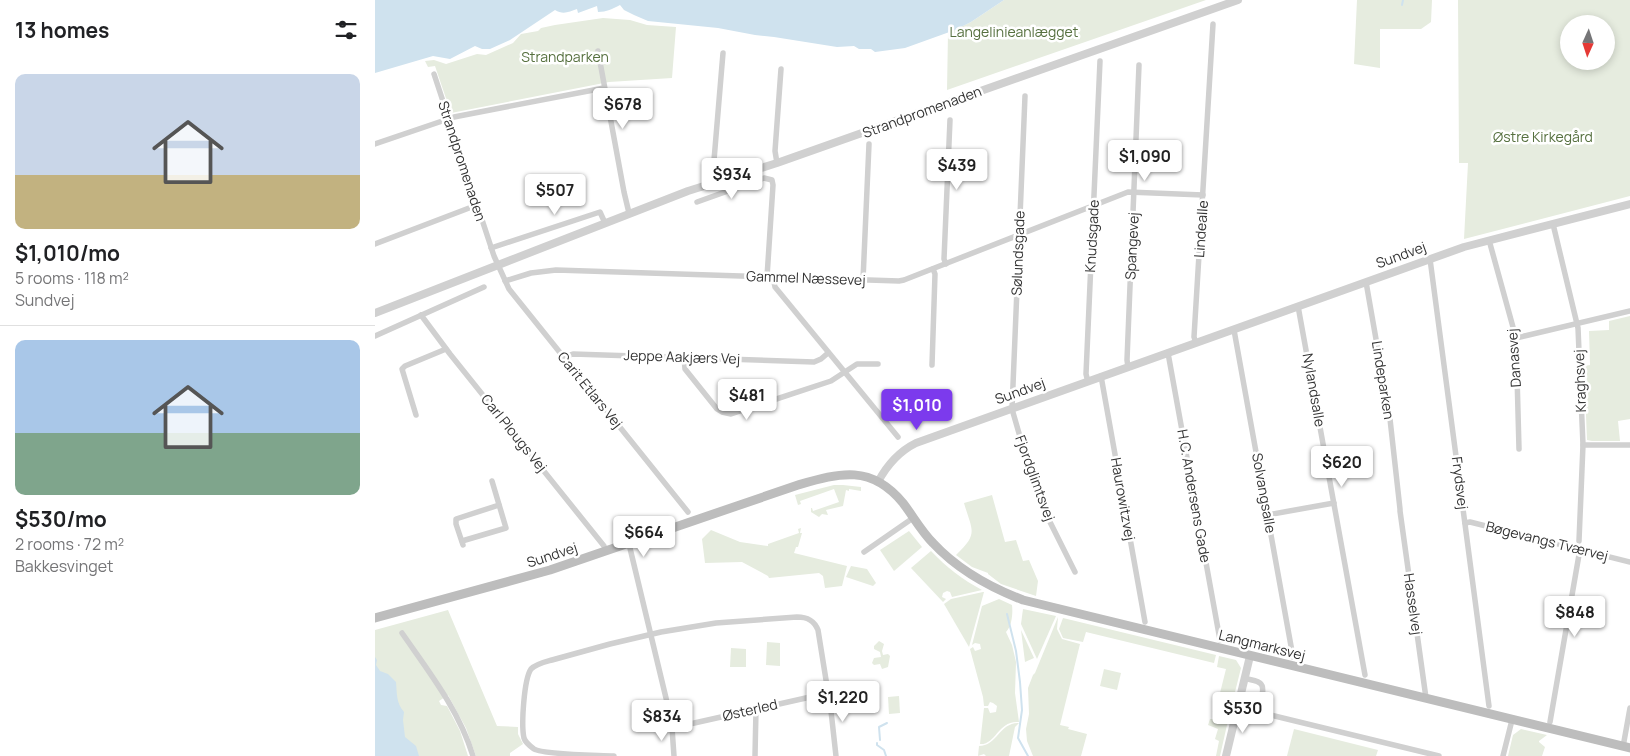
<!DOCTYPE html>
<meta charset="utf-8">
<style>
:root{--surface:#fff;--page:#f2f2f2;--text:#202124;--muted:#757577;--line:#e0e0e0;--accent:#7c3aed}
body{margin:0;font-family:Manrope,sans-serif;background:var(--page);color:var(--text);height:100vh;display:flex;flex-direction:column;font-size:19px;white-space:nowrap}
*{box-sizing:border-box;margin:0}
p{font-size:16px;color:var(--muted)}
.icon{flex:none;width:28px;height:28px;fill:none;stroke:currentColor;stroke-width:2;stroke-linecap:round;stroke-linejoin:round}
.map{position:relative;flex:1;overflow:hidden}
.sheet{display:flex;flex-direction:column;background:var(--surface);width:375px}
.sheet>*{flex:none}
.needle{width:32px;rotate:183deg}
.fabs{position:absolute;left:1185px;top:15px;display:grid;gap:10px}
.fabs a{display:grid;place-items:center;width:55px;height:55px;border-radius:50%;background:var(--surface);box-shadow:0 2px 8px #0003;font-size:25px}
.price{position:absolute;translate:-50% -42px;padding:0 11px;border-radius:5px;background:#fff;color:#222;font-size:16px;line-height:32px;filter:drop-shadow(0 1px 2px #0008)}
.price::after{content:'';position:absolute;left:50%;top:30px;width:15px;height:11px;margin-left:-8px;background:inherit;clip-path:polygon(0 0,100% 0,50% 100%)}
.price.active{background:var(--accent);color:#fff}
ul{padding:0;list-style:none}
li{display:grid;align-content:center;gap:10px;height:265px;padding:0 15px}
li+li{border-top:1px solid var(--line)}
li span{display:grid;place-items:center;height:155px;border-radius:10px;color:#555}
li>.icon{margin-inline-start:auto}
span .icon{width:90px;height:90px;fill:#fffc;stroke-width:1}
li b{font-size:21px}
h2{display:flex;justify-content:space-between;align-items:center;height:60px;padding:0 15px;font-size:21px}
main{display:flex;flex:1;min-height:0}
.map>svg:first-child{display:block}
</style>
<main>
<section class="sheet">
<h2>13 homes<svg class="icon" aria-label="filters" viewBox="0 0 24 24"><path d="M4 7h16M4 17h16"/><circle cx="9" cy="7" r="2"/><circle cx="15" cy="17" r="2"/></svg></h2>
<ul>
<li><span style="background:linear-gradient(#c9d6e8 65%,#c2b280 0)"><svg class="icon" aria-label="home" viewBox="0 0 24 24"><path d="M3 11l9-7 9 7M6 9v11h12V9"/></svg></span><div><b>$1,010/mo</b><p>5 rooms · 118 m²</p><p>Sundvej</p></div></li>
<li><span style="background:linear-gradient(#a9c7e8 60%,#7fa58c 0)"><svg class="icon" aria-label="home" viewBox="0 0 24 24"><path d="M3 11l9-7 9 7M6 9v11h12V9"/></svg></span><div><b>$530/mo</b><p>2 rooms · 72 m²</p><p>Bakkesvinget</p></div></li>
</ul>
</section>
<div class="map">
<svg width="1255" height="756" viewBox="0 0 1255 756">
<rect width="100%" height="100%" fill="#fff"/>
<g fill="#e6ecdf" fill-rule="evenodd">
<path d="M629,0H831L572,90L573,33L596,22Z"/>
<path d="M982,0H1057L1056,22L1046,29H1005V68L979,64Z"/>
<path d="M1083,0H1255V196L1089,239L1093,163H1084ZM1194,24H1231V61H1194Z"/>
<path d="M228,18L255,20L272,25L301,27L297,78L234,82L76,113L60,66L53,67L50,61L59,60L71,64L102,54L111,55L138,43L146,34L163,31L166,28L180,25Z"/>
<path d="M1255,316V419L1243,421L1245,441H1217L1212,440L1209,366L1215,365L1214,331L1234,330V321Z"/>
<path d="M459,485H468L486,487V491L474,489V491L471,490L468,506L451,510L453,515L447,514L444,517L436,512V508H437L438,511L464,502L459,489L425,501L426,504L423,505L420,495Z"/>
<path d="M617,495L630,542L641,540L648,561L654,560L663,581L661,596L626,584L613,574V573L597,567L581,555C604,533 597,531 589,503Z"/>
<path d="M426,528L425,533H427L423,547H421L419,553L472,566L467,586L450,588L448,576L444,573L394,578L393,576L367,562L330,563L327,539L336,530L365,542L393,546V544L424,533L423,529Z"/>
<path d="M534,531L547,547L519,571L505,550Z"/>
<path d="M556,551C571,567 588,580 607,590L577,597L575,592L572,591L568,593L567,597L571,599L568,602L536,568Z"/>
<path d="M476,566L492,569L501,583L498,586L471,577Z"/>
<path d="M608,592H609L594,647L569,604L576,599Z"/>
<path d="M624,599L637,605C638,613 637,626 631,632L637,645L641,662L640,693L644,722C623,720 621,745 605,744L609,708H613L615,713L621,712L622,706L618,703L615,702L613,706H609L608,697L595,649L598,647L600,651L606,649L605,644L600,643L597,645L607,606Z"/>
<path d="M648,609L681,616L662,659L646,624Z"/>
<path d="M73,610L122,726L143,727V734L148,744L135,753V756H101L91,728L73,695L64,701L66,705L72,706L85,731L93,756H0V630Z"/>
<path d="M683,617L682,629L687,639L705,644L685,725L694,727L693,729L712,734L706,756H658L652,741L651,729L654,714L653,688L658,675L660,673Z"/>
<path d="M688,618L841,655L839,663L711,632L708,642L688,638L684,629Z"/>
<path d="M646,630L659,658L650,662Z"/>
<path d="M504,641L509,644L507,651L508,655L513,654L515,656L513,667L507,669L505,664L499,665L497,663L499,658L506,657L505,652L499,649V646Z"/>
<path d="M392,642L405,643V666L391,665Z"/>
<path d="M356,648L371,649V667H355Z"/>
<path d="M844,656L861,660L866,668L855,712L841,709L851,669L842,667Z"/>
<path d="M729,669L746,673L742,690L725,686Z"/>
<path d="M524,696L525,713L514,714L513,697Z"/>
<path d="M837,711L854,716L845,756H841L844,741L840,739L843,729L833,725L835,719H838L839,713Z"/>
<path d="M644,723L640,727L634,756H611L609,754L603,756L604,746C622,746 625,722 644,723Z"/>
<path d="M919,729L1003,750L1001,756H912Z"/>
<path d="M1146,729L1172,735L1164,741V742L1170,747L1167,756H1133L1138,735Z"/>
</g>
<g fill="#cfe2ee">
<path d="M0,0H629L596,22L580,30L530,48L500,52L496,49H484L479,46L462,47L399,37L380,35L343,28L273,21L259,15L249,10L245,5C237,9 232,12 223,12L222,6L203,13L202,9C194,12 188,15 180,10L135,40L115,49H107L100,46L75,59L58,56L0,73Z"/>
<path d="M0,657L2,660L1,665L5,671L13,674L21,682C22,693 21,703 29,712L28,720L30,737L41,746L44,756H0Z"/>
</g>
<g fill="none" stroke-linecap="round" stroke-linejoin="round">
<g stroke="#cfe2ee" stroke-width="2">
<path d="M1027,5L1028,0"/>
<path d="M632,614L641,651L645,682L647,710L643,738L653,756"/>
<path d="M505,740L504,727L512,723"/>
<path d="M502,743V745L509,750L511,756"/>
</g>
<g stroke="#d0d0d0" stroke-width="5.5">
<path d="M223,51L249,192L254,213"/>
<path d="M59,74L119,256L134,289L313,512"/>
<path d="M650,96L637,409L652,461L667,506L700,572"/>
<path d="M0,144L79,117L229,88"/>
<path d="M402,163L400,151L406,69"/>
<path d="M341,183L338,172L348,53"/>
<path d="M322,202L389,178L397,180L398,185L392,277"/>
<path d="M1178,224L1203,328L1208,445L1204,541"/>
<path d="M1114,240L1141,338L1144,449"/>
<path d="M0,244L102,205"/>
<path d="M116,248L225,212L230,223"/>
<path d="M1055,259L1114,706"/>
<path d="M571,264L569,259L575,120"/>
<path d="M398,277L400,287L523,437"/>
<path d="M488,280L494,144"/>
<path d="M130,281L156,273L181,270L524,281L529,280L753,192L828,195"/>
<path d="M991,282L1015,419L1025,509"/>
<path d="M923,306L990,675"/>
<path d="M46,315L75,354L229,546L231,552"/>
<path d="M859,330L918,657"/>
<path d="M0,336L109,287"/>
<path d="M1141,338L1255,311"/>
<path d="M821,343L819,337L838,24"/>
<path d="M793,353L845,640"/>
<path d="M189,357L198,354L439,362L446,359L453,353"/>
<path d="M309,357L310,369L342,409L347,412L356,414L456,381L482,364H503"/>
<path d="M557,365L560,274L558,269"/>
<path d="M753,367L752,360L764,65"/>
<path d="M726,376L770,622"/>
<path d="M713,382L711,374L725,61"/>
<path d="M41,415L27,369L30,366L71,349"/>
<path d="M1208,445H1255"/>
<path d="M1025,511L1051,698"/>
<path d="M892,515L959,503"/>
<path d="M1090,523L1095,522L1255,562"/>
<path d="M87,541L131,528L117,481"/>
<path d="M254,544L291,698L297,728L299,756"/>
<path d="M88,545L81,524V519L124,505"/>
<path d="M489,552L538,518"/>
<path d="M27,633C54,672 84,710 98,756"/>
<path d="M870,678C874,680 883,680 886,684C891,690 884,705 882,712"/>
<path d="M863,707L1064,756"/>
<path d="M1175,722L1205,549"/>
<path d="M297,728L453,693"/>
<path d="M1248,747L1255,708"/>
<path d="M239,756C224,755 169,755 159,749C155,746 150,742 149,738C146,725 149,679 156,669C161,664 170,662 177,660L235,644L286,632L341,623L422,617C432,617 439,620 443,630L456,711L461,756"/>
<path d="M380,756L381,709"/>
<path d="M1128,756L1137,720"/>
</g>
<g stroke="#d0d0d0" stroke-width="8">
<path d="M0,313L313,191L402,163L863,0"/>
<path d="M503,482C512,465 523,452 541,443L1089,247L1255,204"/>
<path d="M851,756L875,656"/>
</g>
<path stroke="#bdbdbd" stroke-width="9" d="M0,618L175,570L423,485C465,473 496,464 528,503C538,516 546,531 558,543C583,570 614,587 648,600L1255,748"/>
</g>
<g text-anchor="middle" stroke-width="5" stroke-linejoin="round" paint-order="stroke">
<g font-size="14" fill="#56703f" stroke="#fff">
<text x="639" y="37">Langelinieanlægget</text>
<text x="190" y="62">Strandparken</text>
<text x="1168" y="142">Østre Kirkegård</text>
</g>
<g font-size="14" fill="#333" stroke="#fff">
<text transform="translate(547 112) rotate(-20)" y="5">Strandpromenaden</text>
<text transform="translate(87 161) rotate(72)" y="5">Strandpromenaden</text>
<text transform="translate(826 229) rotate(-86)" y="5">Lindealle</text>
<text transform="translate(717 236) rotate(-87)" y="5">Knudsgade</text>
<text transform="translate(757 246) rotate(-87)" y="5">Spangevej</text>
<text transform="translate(643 253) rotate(-88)" y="5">Sølundsgade</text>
<text transform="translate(1026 255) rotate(-20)" y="5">Sundvej</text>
<text transform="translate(431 278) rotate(2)" y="5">Gammel Næssevej</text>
<text transform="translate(307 357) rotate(2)" y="5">Jeppe Aakjærs Vej</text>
<text transform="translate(1139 358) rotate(-94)" y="5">Danasvej</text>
<text transform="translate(1008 380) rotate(81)" y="5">Lindeparken</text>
<text transform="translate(1205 381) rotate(-92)" y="5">Kraghsvej</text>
<text transform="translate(215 390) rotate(51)" y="5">Carit Etlars Vej</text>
<text transform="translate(939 390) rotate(80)" y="5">Nylandsalle</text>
<text transform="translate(645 391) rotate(-20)" y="5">Sundvej</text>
<text transform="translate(139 433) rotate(51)" y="5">Carl Plougs Vej</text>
<text transform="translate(660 478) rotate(70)" y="5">Fjordglimtsvej</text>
<text transform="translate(1085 483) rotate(83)" y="5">Frydsvej</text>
<text transform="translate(889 493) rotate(80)" y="5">Solvangsalle</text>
<text transform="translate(819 496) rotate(80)" y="5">H.C. Andersens Gade</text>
<text transform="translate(748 499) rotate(80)" y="5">Haurowitzvej</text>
<text transform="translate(1172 541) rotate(14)" y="5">Bøgevangs Tværvej</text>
<text transform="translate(177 555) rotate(-18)" y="5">Sundvej</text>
<text transform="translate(1038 604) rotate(82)" y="5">Hasselvej</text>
<text transform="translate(887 645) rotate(14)" y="5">Langmarksvej</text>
<text transform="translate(375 710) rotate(-13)" y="5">Østerled</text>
</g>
</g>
</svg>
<div class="fabs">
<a><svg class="needle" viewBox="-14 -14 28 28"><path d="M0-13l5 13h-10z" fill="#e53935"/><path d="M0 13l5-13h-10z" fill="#757577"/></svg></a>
</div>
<b class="price" style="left:248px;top:130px">$678</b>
<b class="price" style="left:770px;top:182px">$1,090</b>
<b class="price" style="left:582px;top:191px">$439</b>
<b class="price" style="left:357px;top:200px">$934</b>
<b class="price" style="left:180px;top:216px">$507</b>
<b class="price" style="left:372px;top:421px">$481</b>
<b class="price active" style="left:542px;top:431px">$1,010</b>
<b class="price" style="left:967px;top:488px">$620</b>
<b class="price" style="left:269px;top:558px">$664</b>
<b class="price" style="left:1200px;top:638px">$848</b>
<b class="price" style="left:468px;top:723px">$1,220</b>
<b class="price" style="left:868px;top:734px">$530</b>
<b class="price" style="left:287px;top:742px">$834</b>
</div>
</main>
